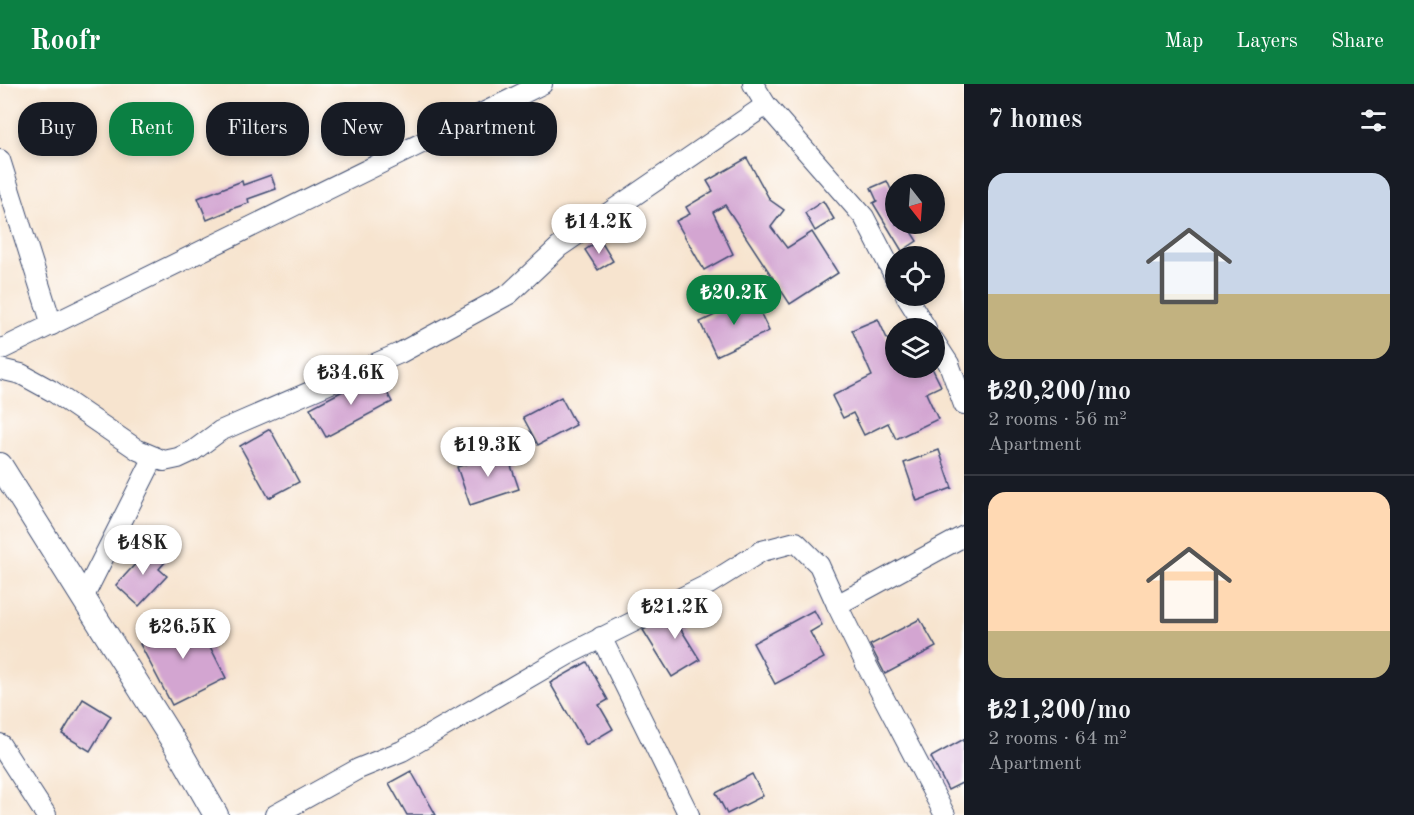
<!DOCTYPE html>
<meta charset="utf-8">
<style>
:root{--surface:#171b24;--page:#242831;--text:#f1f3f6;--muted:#9ea1a6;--line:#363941;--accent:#0b8043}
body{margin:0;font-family:"Old Standard TT",serif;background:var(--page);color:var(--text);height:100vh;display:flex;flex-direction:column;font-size:22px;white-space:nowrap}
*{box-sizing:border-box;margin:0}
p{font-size:20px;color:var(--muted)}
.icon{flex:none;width:33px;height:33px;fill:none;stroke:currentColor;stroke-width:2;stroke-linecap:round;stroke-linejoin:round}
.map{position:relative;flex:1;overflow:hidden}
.panel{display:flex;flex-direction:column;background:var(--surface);width:450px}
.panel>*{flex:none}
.guide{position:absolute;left:18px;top:18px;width:570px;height:54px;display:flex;gap:12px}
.needle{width:39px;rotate:163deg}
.tools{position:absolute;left:885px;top:90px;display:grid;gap:12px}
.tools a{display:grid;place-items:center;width:60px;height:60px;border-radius:50%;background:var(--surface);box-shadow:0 3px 9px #0003;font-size:30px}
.price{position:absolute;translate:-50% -51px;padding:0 14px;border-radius:21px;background:#fff;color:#222;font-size:20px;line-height:39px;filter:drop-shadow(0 2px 3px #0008)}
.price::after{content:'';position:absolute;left:50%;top:36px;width:18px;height:14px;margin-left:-9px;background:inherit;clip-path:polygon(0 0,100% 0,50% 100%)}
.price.active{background:var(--accent);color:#fff}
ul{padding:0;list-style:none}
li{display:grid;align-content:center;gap:12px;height:318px;padding:0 24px}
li+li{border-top:2px solid var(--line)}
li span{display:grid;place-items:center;height:186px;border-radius:18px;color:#555}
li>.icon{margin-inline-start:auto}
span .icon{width:108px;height:108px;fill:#fffc;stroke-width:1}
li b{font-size:26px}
h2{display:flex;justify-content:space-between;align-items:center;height:72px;padding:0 24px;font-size:26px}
.chip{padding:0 21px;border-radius:24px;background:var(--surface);box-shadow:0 3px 9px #0003;font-size:21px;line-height:54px}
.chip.active{background:var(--accent);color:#fff}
header{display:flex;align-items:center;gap:36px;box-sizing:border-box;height:84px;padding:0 30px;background:var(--accent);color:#fff}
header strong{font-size:28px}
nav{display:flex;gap:33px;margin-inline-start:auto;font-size:21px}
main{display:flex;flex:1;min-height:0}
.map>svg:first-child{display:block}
</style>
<header>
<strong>Roofr</strong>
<nav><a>Map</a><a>Layers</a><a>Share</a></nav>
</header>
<main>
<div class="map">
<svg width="964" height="731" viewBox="0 0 964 731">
<rect width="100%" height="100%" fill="#fff"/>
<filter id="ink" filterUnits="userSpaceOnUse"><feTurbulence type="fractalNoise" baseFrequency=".0167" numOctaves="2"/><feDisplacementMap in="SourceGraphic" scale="12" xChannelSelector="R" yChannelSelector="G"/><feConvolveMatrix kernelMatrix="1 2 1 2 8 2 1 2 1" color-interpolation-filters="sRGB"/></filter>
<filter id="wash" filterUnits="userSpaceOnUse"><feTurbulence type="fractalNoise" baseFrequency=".008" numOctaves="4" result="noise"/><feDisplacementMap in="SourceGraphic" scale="24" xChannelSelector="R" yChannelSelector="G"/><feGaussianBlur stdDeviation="1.35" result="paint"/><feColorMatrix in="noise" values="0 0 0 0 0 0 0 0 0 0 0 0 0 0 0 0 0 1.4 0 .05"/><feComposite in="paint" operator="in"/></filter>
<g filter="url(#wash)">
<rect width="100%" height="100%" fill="#f7e4cf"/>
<g id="blocks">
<g fill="#d3a5d1">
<path d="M747,74L770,116L784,126L771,143L787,164L812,148L838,189L790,220L725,121L713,128L733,170L704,186L676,137L690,130L686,123L713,107L707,97Z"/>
<path d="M271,91L276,105L248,115L249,119L231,125V126L207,136L198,114L242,97L243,101Z"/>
<path d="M887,97L896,116V140H906L917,157L902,167L873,119L877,117L871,104Z"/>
<path d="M823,117L834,135L815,147L805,129Z"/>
<path d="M600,156L613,177L598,186L585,166Z"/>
<path d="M753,213L769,247L716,272L700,238Z"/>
<path d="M878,235L896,274V284H932L941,302L926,309L938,335L896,355L888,339L864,351L853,329L843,334L832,312L872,292L852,246Z"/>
<path d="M378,292L392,318L326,353L310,324L341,308Z"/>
<path d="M561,313L576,341L538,361L523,333Z"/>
<path d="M270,345L299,398L269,414L240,362Z"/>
<path d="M939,366L952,404L917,417L904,379Z"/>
<path d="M506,367L519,405L470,421L457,383Z"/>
<path d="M147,460L166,477L159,485L167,492L139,522L116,501L140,475L137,472Z"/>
<path d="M708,514L712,523L677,539L700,576L672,593L643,546Z"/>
<path d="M814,526L822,541L810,548L824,574L775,600L753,559Z"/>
<path d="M194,531L226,594L172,621L140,560Z"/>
<path d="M920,535L936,563L885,590L870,561Z"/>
<path d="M587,578L608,616L599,621L613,645L586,661L550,599Z"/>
<path d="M83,615L111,632L90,667L62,650Z"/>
<path d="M964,655V698L948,706L931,673Z"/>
<path d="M411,687L436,731H407L389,699Z"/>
<path d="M752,690L763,712L727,730L716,709Z"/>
</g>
</g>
</g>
<g filter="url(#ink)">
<use href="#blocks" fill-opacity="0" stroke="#3c4a6f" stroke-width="1.5"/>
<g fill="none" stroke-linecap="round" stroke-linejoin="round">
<g stroke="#3c4a6f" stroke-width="22">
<g id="minor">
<path d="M753,0L766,21L864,133L896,195"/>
<path d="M0,76L52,241"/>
<path d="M906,212L926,244"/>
<path d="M934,257L949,280L964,321"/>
<path d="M0,266L542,0"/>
<path d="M0,285L21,290L52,307L138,366L164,377L178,374L193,367L220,347L400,269L509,210L559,163L766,21"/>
<path d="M83,514L154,373"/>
<path d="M601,553L689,731"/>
<path d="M0,660L46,731"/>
<path d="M275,731L358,685L402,667L569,570L709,500L762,467L796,458L819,481L837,521"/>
<path d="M945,731L866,580L837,521L964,452"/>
</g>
</g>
<g stroke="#3c4a6f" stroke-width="26">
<path id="tertiary" d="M0,381L180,668L216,731"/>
</g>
<use href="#minor" stroke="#fff" stroke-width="20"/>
<use href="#tertiary" stroke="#fff" stroke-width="24"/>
</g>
</g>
</svg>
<div class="tools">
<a><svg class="needle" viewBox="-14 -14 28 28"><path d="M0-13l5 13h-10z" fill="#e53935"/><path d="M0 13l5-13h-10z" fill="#9ea1a6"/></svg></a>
<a><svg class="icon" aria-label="locate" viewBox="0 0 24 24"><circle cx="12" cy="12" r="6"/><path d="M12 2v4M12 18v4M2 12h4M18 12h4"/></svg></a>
<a><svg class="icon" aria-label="layers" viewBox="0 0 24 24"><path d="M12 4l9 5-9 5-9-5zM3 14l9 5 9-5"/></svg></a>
</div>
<b class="price" style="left:599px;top:171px">₺14.2K</b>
<b class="price active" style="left:734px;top:242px">₺20.2K</b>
<b class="price" style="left:351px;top:322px">₺34.6K</b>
<b class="price" style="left:488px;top:394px">₺19.3K</b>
<b class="price" style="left:143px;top:492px">₺48K</b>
<b class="price" style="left:675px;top:556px">₺21.2K</b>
<b class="price" style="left:183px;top:576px">₺26.5K</b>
<div class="guide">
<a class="chip">Buy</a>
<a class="chip active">Rent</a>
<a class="chip">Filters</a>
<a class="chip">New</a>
<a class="chip">Apartment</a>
</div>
</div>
<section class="panel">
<h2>7 homes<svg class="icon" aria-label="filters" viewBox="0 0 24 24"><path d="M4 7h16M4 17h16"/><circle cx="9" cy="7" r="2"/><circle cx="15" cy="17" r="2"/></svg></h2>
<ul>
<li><span style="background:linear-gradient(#c9d6e8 65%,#c2b280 0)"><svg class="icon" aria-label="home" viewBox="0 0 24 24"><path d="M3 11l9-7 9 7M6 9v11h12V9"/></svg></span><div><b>₺20,200/mo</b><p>2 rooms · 56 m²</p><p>Apartment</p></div></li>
<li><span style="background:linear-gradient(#ffd9b3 75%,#c2b280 0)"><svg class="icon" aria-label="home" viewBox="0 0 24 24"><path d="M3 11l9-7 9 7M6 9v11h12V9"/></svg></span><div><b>₺21,200/mo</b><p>2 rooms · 64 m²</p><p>Apartment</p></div></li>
</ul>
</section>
</main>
